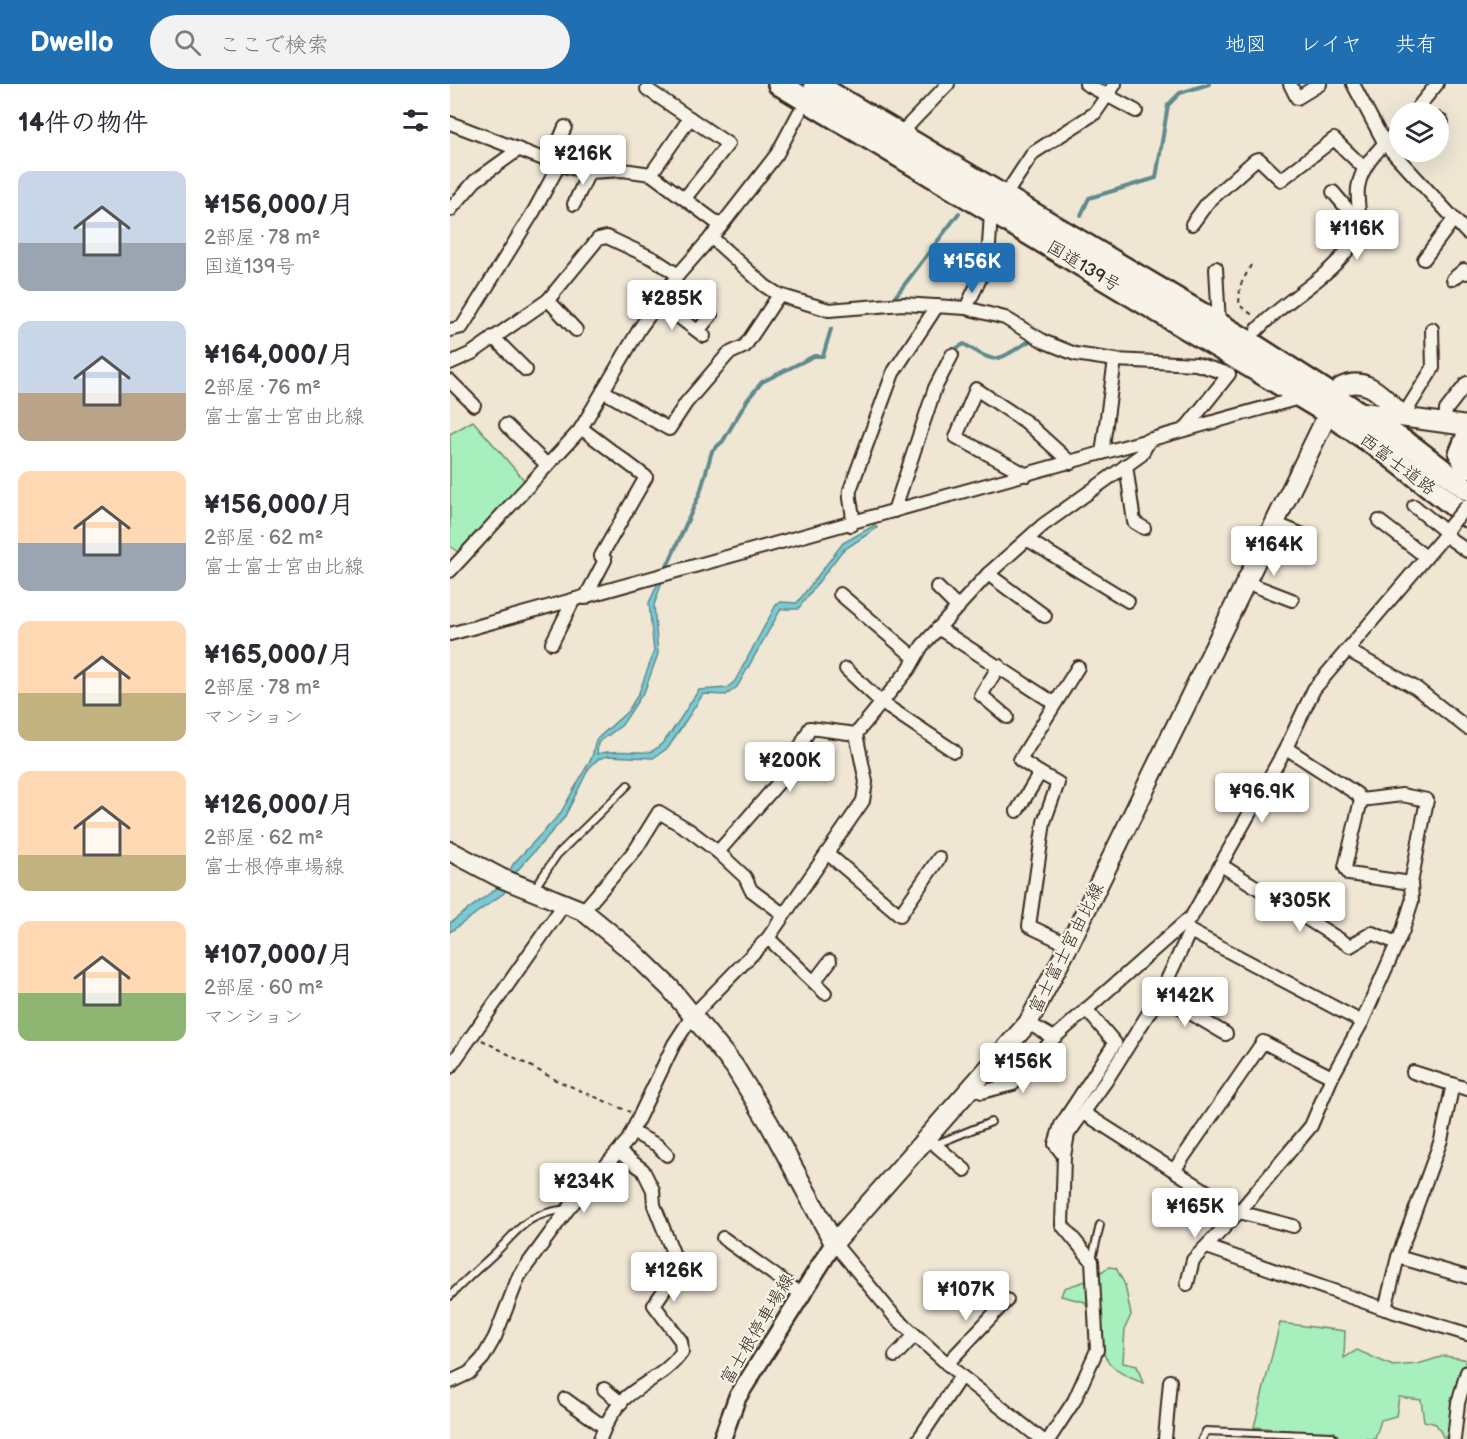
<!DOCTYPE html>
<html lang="ja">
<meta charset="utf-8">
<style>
:root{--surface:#fff;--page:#f2f2f3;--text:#2b2b33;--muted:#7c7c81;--accent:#1f6fb2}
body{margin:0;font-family:"Balsamiq Sans","Klee One",sans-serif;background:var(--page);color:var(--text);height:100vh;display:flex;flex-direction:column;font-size:22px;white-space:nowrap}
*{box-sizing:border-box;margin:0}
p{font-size:20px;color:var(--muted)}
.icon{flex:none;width:33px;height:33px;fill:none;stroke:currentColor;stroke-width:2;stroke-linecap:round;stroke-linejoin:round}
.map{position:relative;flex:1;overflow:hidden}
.side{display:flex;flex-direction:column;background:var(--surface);width:450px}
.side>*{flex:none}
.tools{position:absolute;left:939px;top:18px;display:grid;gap:12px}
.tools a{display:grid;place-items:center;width:60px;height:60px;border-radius:50%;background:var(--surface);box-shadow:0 6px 24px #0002;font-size:30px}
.price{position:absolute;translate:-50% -51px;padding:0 14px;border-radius:6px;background:#fff;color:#222;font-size:20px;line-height:39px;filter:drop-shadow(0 2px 3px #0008)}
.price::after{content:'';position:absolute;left:50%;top:36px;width:18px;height:14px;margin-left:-9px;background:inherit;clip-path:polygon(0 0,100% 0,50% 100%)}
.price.active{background:var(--accent);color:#fff}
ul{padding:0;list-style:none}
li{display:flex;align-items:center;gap:18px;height:150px;padding:0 18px}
li span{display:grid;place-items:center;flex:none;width:168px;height:120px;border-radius:12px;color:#555}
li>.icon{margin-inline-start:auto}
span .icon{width:72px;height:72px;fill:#fffc;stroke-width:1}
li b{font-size:26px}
h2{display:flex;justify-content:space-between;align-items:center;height:72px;padding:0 18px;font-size:26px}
header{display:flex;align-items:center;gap:36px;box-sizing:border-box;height:84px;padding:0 30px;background:var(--accent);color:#fff}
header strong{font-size:28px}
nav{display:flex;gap:33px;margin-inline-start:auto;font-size:21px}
.search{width:420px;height:54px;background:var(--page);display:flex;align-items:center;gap:15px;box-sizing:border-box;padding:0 21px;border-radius:33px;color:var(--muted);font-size:22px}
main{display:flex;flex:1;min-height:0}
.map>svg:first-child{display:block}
</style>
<header>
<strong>Dwello</strong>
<div class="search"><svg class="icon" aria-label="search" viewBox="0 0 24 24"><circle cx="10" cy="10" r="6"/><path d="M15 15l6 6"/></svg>ここで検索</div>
<nav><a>地図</a><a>レイヤ</a><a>共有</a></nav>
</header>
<main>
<section class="side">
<h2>14件の物件<svg class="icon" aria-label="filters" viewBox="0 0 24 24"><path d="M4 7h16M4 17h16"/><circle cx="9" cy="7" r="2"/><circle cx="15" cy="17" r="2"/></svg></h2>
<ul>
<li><span style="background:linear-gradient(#c9d6e8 60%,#9aa5b1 0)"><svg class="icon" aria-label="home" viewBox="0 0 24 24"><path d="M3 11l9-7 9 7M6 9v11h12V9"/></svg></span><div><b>¥156,000/月</b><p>2部屋 · 78 m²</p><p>国道139号</p></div></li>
<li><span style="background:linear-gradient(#c9d6e8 60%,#b9a48a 0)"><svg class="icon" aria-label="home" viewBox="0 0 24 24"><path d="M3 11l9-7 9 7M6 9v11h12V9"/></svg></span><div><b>¥164,000/月</b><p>2部屋 · 76 m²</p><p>富士富士宮由比線</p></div></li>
<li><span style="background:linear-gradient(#ffd9b3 60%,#9aa5b1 0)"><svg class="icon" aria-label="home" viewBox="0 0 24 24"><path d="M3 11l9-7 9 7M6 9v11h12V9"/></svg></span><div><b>¥156,000/月</b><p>2部屋 · 62 m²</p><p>富士富士宮由比線</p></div></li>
<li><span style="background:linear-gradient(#ffd9b3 60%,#c2b280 0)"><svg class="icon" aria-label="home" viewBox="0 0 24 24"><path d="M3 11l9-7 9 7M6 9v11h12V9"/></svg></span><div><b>¥165,000/月</b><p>2部屋 · 78 m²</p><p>マンション</p></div></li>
<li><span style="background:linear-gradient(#ffd9b3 70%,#c2b280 0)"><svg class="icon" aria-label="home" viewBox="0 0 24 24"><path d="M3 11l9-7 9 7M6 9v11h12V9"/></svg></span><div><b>¥126,000/月</b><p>2部屋 · 62 m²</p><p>富士根停車場線</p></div></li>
<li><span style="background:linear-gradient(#ffd9b3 60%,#8fb573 0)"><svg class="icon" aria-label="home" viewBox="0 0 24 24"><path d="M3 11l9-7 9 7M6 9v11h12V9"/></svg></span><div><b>¥107,000/月</b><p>2部屋 · 60 m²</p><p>マンション</p></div></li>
</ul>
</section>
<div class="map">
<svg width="1017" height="1355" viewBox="0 0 1017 1355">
<rect width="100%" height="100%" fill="#efe6d4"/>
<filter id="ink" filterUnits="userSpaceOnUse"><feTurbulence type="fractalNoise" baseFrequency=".0167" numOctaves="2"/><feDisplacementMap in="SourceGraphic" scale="12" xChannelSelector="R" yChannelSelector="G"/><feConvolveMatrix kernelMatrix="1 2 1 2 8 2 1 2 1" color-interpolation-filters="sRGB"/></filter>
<g filter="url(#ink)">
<g fill="#a7efbc" stroke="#718c6d" stroke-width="1.5">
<path d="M23,337L75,397L8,468L0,462V350Z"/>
<path d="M659,1183L666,1184L675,1201L681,1231L675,1244L673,1279L687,1282L693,1299C656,1285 651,1275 648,1236L638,1226L635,1218L611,1212L614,1204L636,1197Z"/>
<path d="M830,1239L895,1247L894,1274L907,1266L943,1282L968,1280L994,1272L1014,1275L1017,1284L1005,1349L994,1354L986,1340L974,1337L971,1316L949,1313L946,1332L931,1336L925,1355H888V1351L804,1343Z"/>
</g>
<path fill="#79cad4" stroke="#608a8b" stroke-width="1.5" d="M425,441L427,444L392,467L348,525H331L287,603L276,611L253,610L218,664L203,674L158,672L148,675L139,684L114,734L65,789L54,809L0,848V839L51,801L64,779L110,730L142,673L146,656L178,627L189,609L204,568L199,519L209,497L213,495L204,521L208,570L195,606L172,641L148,659L147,670C165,665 182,669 199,668C215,666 238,620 249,606L277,604L285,597L326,521L331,518L347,519L393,459Z"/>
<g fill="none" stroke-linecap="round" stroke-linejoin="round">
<g stroke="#608a8b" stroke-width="4">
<path d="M631,131L639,114L706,94L718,21L730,9L759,0"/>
<path d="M445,213L509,129"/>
<path d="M500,268L514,260C548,281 544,278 578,258"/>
<path d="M215,487L250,409L262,367L273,357L298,315L312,298L364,272H373L381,245"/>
</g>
<g stroke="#3b2a1e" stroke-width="10">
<g id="lane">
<path d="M84,805L107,771L178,701"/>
<path d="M484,1061L541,1038"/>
<path d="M642,1175L650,1141"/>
<path d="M0,1212C14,1197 29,1184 44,1170C71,1144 75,1130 117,1125"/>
<path d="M752,1355L756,1347L882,1352V1355"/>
</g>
</g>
<g stroke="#3b2a1e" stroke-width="16">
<g id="street">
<path d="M636,0L686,27"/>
<path d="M840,0L847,14L870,0"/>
<path d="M903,0L935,60L1017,149"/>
<path d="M197,5L278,60L235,114"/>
<path d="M964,28L987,0"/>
<path d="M988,35L992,38"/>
<path d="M0,39L109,81L139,88L173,86L201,90L271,142"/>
<path d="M450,50L498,0"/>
<path d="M100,78L115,43"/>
<path d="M201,90L240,34"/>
<path d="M883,108L899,127L909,130"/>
<path d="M554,113L583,69L645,29L665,0"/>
<path d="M124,120L139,88"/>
<path d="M0,126L25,97L68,66"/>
<path d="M742,140L758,118L805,76L809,75L831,96L884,55L914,84"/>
<path d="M261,153L315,202L329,211L379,226L453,220L516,224L555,234L595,258L625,270L665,276L746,280L779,290L735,345"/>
<path d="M974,175L1004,135"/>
<path d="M766,184L769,240"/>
<path d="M1003,195L1014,186L1017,189"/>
<path d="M98,216L126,246"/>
<path d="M209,218L254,252"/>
<path d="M516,224L538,178L541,128"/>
<path d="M0,246L12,243L84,127L109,81"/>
<path d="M807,246C838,212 882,194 905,155C914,139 906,121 908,104C911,80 933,61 950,44"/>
<path d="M248,247L261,231"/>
<path d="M43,253L76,286"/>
<path d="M0,279L22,269L98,216L148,155L157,153L204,175L228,191"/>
<path d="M0,297L24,321"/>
<path d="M153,307L219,345L236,319L278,270L295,262L329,211"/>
<path d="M953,332L983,284L982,245"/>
<path d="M995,339L996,326L1017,299"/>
<path d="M56,341L96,380"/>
<path d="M131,344L196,393L151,472L155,476L135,514"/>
<path d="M652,369L665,276"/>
<path d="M676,381L684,438L694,444"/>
<path d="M577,391L506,353L526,305L576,338L621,379"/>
<path d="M964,422L996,448"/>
<path d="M444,427L485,304L502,271"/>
<path d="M929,437L976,473"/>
<path d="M824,439L853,451"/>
<path d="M401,441C406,429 398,419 400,406L443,289L487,222"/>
<path d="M995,451L1017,467"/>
<path d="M578,456L678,517"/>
<path d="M0,487L130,346L190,244L228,191L271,142L327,70L349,29"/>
<path d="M538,490L595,532"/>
<path d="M795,498L842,516"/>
<path d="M487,503L508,524"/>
<path d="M390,510L465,574"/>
<path d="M488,544L604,619"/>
<path d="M0,550L853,313"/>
<path d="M102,559L123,517"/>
<path d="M897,566L966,604L1017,644"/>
<path d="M549,582L531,611L557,633"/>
<path d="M396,585L432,619L504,667"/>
<path d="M590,689L608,699L594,738L579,842L619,861"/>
<path d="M911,716L895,783L899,790L961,799"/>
<path d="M567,727L590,689L570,676L628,583"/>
<path d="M268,768L337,689L360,644L406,650"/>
<path d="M377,769L450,831L489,774"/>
<path d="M771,781L900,862L922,849L947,859"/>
<path d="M133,827L186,765L209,728L239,746L268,768L295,793L301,806L333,830"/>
<path d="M737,843L740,847L912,938"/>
<path d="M318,854L375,909"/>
<path d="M364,898L380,877"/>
<path d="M710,911L776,950"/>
<path d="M578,939L604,954L742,832L836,664L864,605L995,451L999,443"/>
<path d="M0,983L115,819"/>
<path d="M963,988L1017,1005"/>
<path d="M523,1004L532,1008L563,1000L604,954"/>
<path d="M634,1029L789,1128L843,1142"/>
<path d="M182,1048L207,1061L217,1071"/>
<path d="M477,1054L515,1086"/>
<path d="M614,1072L605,1060L611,1041L665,959L636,925"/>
<path d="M725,1085L813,958L882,993"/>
<path d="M273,1154L351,1210"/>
<path d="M384,1159L445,1233L511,1292L591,1355"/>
<path d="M757,1163L935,1225L1017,1250"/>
<path d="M948,1173L1017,1193"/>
<path d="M737,1200L743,1176L789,1128L861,1042L882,993L912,938L953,846L962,817L961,799L977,716L952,711L911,716L907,710L836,664"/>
<path d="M935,1225L948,1173L991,1056L1003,1000"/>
<path d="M445,1272L465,1251"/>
<path d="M497,1280L557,1216"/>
<path d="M0,1298L19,1289L33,1274L45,1253L69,1192L118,1125L178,1056L224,960L243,931L318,854L413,717L416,698L406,650L459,585L472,562L538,490L593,441L691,371L699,357"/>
<path d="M154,1305L171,1319"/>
<path d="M115,1315L154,1343"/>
<path d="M150,1355C155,1341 163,1326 174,1315C194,1297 215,1292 232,1268L231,1257L204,1221L229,1184L204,1121L203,1106L193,1086L169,1068"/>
<path d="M469,1355L511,1292"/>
<path d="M599,1355L624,1317L647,1266L642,1177L612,1141L614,1072L618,1050L656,997L710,911L740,847"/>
<path d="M715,1355L720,1297"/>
<path d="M1004,1355L1008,1319L1017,1288"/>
</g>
</g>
<g stroke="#3b2a1e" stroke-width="21">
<path id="secondary" d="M272,1355L287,1314L384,1159"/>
</g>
<g stroke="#3b2a1e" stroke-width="22">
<g id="primary">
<path d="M906,327L1017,342"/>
<path d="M0,767L51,794L133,827L183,868L220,904L284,982L319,1039L384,1159L578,939L619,861L891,303C918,290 935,315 953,332"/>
</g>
</g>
<g stroke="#3b2a1e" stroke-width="26">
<g id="highway">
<path d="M329,0L878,329L938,370L1017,432"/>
<path d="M365,0L799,258L964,364L1017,405"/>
<path d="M1017,353L1010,370L1017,383"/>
</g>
</g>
<g stroke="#3b2a1e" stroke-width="2" stroke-dasharray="4.5 4.5" stroke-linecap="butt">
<path d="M801,181L790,202L789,221L804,232"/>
<path d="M32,956L106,996L180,1028"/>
</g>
<use href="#lane" stroke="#f7f3e8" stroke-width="6"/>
<use href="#street" stroke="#f7f3e8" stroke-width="12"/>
<use href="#secondary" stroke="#f7f3e8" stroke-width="16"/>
<use href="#primary" stroke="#f7f3e8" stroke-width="18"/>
<use href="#highway" stroke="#f7f3e8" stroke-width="21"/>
<g stroke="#3b2a1e" stroke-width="16" stroke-linecap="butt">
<path id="street-bridge" d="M999,443L1017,422"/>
</g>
<use href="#street-bridge" stroke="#f7f3e8" stroke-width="12"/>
</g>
</g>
<g text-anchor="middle" stroke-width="4.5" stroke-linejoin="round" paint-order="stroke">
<g font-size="18" fill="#3b2a1e" stroke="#f7f3e8">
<text transform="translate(634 182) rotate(31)" y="6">国道139号</text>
<text transform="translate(948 380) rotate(37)" y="6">西富士道路</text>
<text transform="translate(616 864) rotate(-63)" y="6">富士富士宮由比線</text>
<text transform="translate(307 1245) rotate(-59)" y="6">富士根停車場線</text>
</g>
</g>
</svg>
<div class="tools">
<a><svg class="icon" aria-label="layers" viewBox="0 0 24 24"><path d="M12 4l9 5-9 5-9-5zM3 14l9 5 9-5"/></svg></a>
</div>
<b class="price" style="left:133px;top:102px">¥216K</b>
<b class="price" style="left:907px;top:177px">¥116K</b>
<b class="price active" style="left:522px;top:210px">¥156K</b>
<b class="price" style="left:222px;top:247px">¥285K</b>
<b class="price" style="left:824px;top:493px">¥164K</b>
<b class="price" style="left:340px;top:709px">¥200K</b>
<b class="price" style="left:812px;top:740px">¥96.9K</b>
<b class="price" style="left:850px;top:849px">¥305K</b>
<b class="price" style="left:735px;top:944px">¥142K</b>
<b class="price" style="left:573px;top:1010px">¥156K</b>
<b class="price" style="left:134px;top:1130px">¥234K</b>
<b class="price" style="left:745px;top:1155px">¥165K</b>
<b class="price" style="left:224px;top:1219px">¥126K</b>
<b class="price" style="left:516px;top:1238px">¥107K</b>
</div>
</main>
